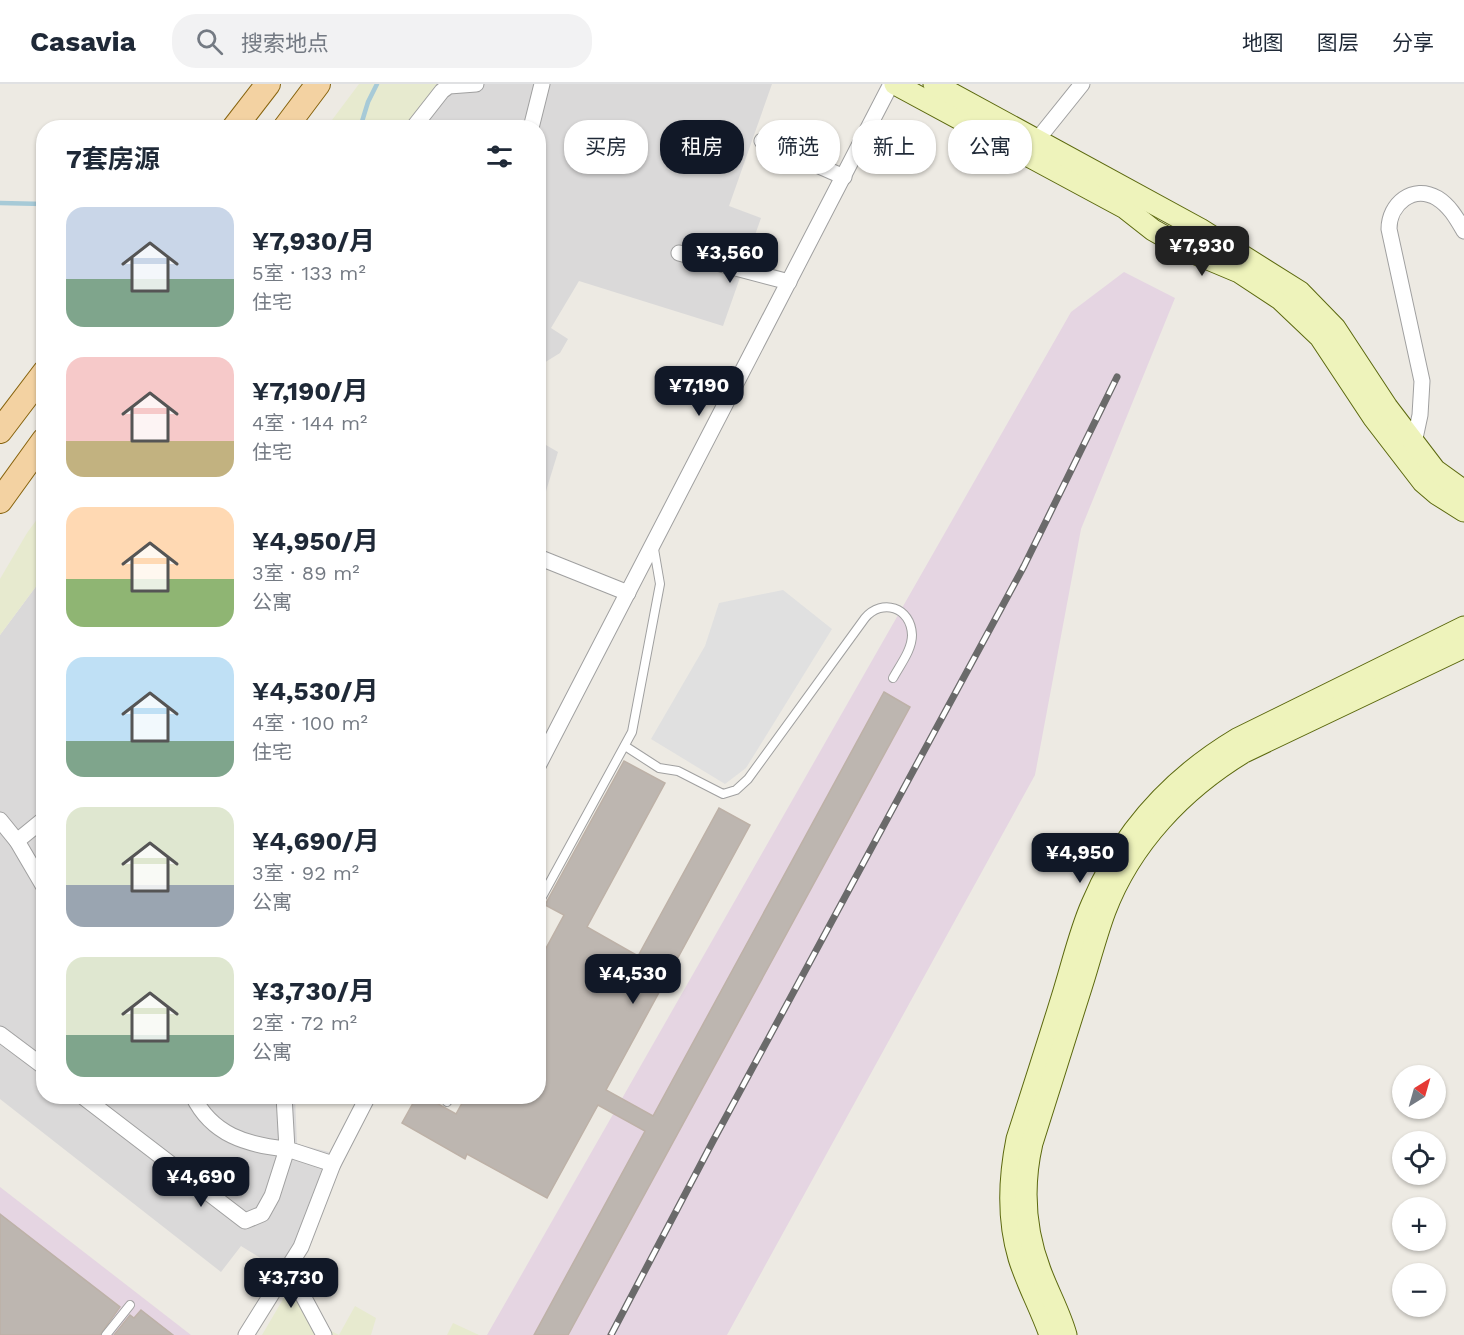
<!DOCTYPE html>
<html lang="zh">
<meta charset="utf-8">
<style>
:root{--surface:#fff;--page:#f2f2f3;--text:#1f2937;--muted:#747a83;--line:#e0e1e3;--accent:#111827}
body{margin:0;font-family:"Work Sans","Noto Sans SC",sans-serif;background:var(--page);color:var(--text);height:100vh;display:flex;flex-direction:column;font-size:22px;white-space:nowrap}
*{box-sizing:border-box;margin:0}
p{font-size:20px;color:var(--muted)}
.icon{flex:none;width:33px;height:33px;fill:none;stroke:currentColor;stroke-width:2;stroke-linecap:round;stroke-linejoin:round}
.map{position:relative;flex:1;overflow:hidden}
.sheet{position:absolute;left:36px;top:36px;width:510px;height:984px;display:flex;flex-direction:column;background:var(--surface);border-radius:24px;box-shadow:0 2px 4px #0004}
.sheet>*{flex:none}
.top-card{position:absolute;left:564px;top:36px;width:570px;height:54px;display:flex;gap:12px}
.needle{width:39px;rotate:37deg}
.buttons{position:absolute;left:1392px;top:981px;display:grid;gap:12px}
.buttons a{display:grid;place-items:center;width:54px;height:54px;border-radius:50%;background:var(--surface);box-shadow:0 2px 4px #0004;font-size:30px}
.price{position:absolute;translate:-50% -51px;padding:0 14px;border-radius:12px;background:var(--accent);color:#fff;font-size:20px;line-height:39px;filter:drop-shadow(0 2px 3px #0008)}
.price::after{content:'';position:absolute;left:50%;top:36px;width:18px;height:14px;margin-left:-9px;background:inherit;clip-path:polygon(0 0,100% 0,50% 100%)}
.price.on{background:#222;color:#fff}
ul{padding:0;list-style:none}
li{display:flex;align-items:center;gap:18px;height:150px;padding:0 30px}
li span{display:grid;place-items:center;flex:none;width:168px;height:120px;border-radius:18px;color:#555}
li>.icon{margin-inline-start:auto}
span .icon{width:72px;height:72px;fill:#fffc;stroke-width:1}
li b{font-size:26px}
h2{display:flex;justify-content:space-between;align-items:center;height:72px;padding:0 30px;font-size:26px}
.chip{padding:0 21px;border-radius:24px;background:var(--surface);box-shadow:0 2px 4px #0004;font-size:21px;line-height:54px}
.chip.on{background:var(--accent);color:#fff}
header{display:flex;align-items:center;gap:36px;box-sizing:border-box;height:84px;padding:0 30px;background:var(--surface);border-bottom:2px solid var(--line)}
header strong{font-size:28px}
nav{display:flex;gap:33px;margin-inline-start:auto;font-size:21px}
.search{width:420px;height:54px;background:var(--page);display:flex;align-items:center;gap:15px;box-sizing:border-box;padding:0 21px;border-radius:24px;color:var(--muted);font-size:22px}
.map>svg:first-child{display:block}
</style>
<header>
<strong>Casavia</strong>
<div class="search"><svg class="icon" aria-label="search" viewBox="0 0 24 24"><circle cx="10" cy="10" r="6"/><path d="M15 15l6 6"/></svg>搜索地点</div>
<nav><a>地图</a><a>图层</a><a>分享</a></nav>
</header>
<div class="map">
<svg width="1464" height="1251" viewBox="0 0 1464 1251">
<rect width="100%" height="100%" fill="#edeae3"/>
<g fill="#dad9d9">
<path d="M443,0H772L729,122L761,134L723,242L579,197L551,244L568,255L560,269L539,282L538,44H405Z"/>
<path d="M539,357L558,368L539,430Z"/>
<path d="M43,493L44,1012L295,1013L297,1060L329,1068L302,1149L278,1185L241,1162L221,1188L0,1015V551Z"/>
</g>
<g fill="#e5d5e2">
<path d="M1124,188L1175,214L1081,445L1035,691L727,1251H487L1071,228Z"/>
<path d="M0,1103L191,1251H0Z"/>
</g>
<g fill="#e7eacf">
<path d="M359,0H443L405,43L326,44Z"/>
<path d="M43,427V493L0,551V495L27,449Z"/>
<path d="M289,1205L308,1235L339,1251L355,1222L376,1234L371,1251H262Z"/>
<path d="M453,1239L479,1251H447Z"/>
</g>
<path fill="#e0e0e0" d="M783,506L832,545L746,684L725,700L651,655L705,562L719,519Z"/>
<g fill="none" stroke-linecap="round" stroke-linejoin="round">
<g stroke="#a7cad7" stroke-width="4.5">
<path d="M360,44L368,18L377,0"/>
<path d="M0,119L44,120"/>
</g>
</g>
<g fill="#bdb6b0" stroke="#bdb1a7" stroke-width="1.5">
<path d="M884,608L910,623L568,1251H534L645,1047L598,1021L547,1114L467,1070L465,1075L402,1039L417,1012H424L456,1030L466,1012H538V879L564,831L545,821L624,677L665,699L587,843L638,872L719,724L750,741L606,1006L653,1032Z"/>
<path d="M0,1130L120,1223L100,1251H0Z"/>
<path d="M141,1226L173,1251H114L130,1231L134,1234Z"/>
</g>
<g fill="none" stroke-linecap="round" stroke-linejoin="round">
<g stroke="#a0a0a0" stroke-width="10">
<g id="lane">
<path d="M625,662L659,684L678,687L723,710L736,706L748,695L865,534C882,514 911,523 912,551C912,566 900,581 893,594"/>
<path d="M538,820L632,648L660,500L654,465"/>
<path d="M447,1018L450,1012"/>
<path d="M106,1251L130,1221"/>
</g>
</g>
<g stroke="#a0a0a0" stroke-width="17">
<g id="street">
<path d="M413,44L442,7L449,2L476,0"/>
<path d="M531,44L542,0"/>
<path d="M1037,56L1082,0"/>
<path d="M762,57L844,93"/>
<path d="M679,169L789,198"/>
<path d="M1414,359L1420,331L1422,297L1389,145C1389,120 1413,100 1437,114C1450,122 1457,135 1464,147"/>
<path d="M538,473L628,509"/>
<path d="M538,682L891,0"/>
<path d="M0,736L17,757L44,803"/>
<path d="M17,757L44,735"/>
<path d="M0,950L44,983"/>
<path d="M82,1012L245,1137L262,1130L272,1112L287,1065C247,1061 212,1051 193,1012"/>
<path d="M284,1012L287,1065L333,1080"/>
<path d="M288,1184L324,1251"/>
<path d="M246,1251L301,1163L333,1080L368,1012"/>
</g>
</g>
<g stroke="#5b680e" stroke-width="23">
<g id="secondary">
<path d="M895,0L1125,124L1153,146L1196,170L1239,188L1280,215L1320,253L1373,333L1423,398L1437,410L1464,427"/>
<path d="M934,0L1200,145L1300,208L1335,244L1387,323L1435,386L1464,407"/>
<path d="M1050,1251C1041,1225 1027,1200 1019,1174C1007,1134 1009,1095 1017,1055C1033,1005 1049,956 1064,907C1073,878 1080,847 1092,820C1122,749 1172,694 1237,655L1464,543"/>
<path d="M1066,1251C1060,1229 1048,1208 1040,1186C1024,1144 1022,1103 1032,1059C1048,1009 1063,960 1079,910C1088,883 1095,854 1105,827C1131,759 1183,705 1244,668L1464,563"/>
</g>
</g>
<g stroke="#87630d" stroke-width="26">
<g id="primary">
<path d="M234,44L268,0"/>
<path d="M285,44L318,0"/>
<path d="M0,347L44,289"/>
<path d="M0,417L44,356"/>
</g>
</g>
<use href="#lane" stroke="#fff" stroke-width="8"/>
<use href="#street" stroke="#fff" stroke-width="15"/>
<use href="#secondary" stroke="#eef3bb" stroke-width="21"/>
<use href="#primary" stroke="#f3d2a2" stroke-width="24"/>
<g stroke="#6a6a6a" stroke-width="7">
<path id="rail" d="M611,1251L713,1057L1024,482L1117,293"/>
</g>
<use href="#rail" stroke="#fff" stroke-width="4.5" stroke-dasharray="14" stroke-linecap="butt"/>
</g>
</svg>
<div class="buttons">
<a><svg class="needle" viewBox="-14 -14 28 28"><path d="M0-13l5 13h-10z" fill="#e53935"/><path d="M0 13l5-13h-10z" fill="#747a83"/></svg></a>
<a><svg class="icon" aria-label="locate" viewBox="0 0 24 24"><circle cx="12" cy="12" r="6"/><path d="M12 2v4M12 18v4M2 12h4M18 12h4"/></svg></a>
<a>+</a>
<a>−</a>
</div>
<b class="price on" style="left:1202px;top:193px">¥7,930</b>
<b class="price" style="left:730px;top:200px">¥3,560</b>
<b class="price" style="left:699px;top:333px">¥7,190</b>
<b class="price" style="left:1080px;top:800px">¥4,950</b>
<b class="price" style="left:633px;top:921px">¥4,530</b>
<b class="price" style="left:201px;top:1124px">¥4,690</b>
<b class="price" style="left:291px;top:1225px">¥3,730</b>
<div class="top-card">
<a class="chip">买房</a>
<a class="chip on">租房</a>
<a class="chip">筛选</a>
<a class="chip">新上</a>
<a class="chip">公寓</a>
</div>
<section class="sheet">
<h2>7套房源<svg class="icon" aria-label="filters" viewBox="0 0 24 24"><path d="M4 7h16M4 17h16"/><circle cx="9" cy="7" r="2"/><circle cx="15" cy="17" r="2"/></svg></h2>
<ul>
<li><span style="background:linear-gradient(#c9d6e8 60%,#7fa58c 0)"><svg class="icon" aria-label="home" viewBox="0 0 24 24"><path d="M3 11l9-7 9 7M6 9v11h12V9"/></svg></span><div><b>¥7,930/月</b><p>5室 · 133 m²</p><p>住宅</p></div></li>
<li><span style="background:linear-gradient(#f6c9c9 70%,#c2b280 0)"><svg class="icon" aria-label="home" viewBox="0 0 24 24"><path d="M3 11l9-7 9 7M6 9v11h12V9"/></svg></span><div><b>¥7,190/月</b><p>4室 · 144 m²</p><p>住宅</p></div></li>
<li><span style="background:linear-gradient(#ffd9b3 60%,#8fb573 0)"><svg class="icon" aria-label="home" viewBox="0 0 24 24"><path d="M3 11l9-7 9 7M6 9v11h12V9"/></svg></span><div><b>¥4,950/月</b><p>3室 · 89 m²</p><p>公寓</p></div></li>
<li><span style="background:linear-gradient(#bfe0f5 70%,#7fa58c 0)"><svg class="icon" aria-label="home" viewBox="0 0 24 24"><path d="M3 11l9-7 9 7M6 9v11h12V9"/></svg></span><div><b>¥4,530/月</b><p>4室 · 100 m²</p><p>住宅</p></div></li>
<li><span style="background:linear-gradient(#dfe7d0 65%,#9aa5b1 0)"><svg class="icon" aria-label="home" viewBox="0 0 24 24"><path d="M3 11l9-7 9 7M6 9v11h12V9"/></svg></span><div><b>¥4,690/月</b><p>3室 · 92 m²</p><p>公寓</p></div></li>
<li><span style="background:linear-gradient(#dfe7d0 65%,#7fa58c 0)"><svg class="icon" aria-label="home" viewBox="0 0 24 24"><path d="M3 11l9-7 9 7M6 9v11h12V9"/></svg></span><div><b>¥3,730/月</b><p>2室 · 72 m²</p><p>公寓</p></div></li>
</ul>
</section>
</div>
